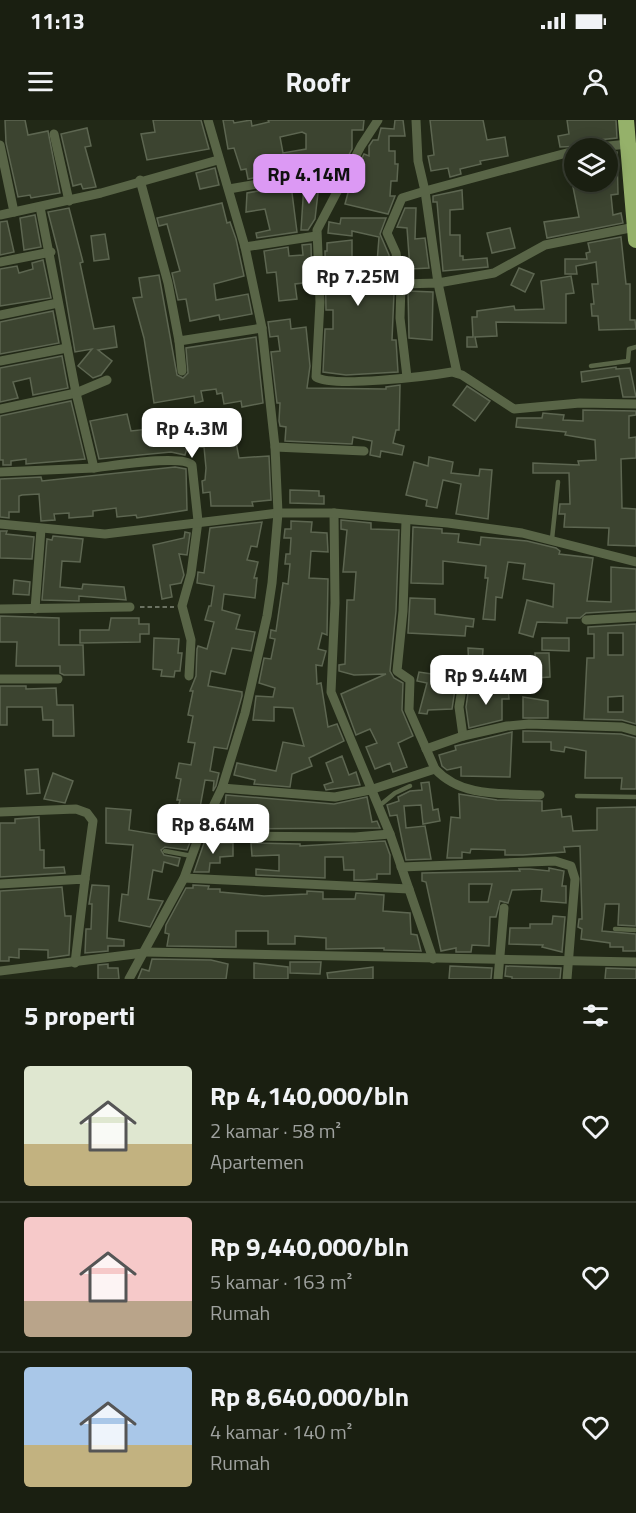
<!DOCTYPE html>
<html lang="id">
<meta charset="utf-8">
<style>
:root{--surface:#1a1f11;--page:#23271a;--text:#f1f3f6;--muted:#9fa29f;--line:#383d31;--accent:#dc99f4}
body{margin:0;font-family:"Titillium Web",sans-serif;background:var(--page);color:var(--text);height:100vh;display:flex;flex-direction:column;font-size:22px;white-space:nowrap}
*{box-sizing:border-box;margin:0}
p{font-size:20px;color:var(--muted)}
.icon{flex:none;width:33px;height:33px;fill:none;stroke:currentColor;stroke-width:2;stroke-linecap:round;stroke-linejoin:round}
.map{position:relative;height:859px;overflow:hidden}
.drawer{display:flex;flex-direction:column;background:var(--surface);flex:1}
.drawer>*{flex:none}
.fabs{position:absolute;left:564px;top:18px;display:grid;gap:12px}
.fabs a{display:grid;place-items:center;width:54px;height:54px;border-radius:50%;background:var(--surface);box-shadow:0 3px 15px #0003,0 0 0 2px var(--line);font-size:30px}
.price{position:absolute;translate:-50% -51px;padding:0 14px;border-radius:12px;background:#fff;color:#222;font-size:20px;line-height:39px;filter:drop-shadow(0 2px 3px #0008)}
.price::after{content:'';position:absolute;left:50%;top:36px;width:18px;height:14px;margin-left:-9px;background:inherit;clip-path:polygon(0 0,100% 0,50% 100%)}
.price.current{background:var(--accent);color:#111}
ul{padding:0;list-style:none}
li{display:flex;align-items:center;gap:18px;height:150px;padding:0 24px}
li+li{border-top:2px solid var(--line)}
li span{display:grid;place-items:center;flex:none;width:168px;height:120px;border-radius:6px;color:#555}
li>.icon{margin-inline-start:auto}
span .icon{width:72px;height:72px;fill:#fffc;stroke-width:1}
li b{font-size:26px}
h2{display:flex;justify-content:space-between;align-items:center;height:72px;padding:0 24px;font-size:26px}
.status{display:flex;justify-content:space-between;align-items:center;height:42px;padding:0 30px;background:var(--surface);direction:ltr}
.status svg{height:16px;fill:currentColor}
header{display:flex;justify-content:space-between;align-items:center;height:78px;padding:0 24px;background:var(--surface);font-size:27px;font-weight:700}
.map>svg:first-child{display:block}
</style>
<div class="status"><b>11:13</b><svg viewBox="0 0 49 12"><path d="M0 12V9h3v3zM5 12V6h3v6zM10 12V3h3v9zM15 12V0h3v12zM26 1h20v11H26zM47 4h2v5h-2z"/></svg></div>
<header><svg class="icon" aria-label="menu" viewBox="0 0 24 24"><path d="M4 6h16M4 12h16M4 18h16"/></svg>Roofr<svg class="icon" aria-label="person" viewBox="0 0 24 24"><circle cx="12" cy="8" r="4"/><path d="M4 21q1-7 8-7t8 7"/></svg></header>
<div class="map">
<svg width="636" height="859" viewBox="0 0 636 859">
<rect width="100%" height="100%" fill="#222917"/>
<g fill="#3c4430" stroke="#5d6651" stroke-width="1.5" fill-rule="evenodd">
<path d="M5,0H25L28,15L48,11L60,73L31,78L30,75L18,77L6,23Z"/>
<path d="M153,0H201L209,29L147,40L141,14L155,12Z"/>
<path d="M223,0H233L234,3L251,0L252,6L269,2L268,0H364L363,10H352V29L344,44H335V50H304L305,48L248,59L246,49L241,50L234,28L228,29ZM302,12L306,14V29L283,33L280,17Z"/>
<path d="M395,0H403L405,16H389V31H395V44H398L397,61H391L390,76H395L388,94L345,84L352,58L364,34L369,36V26L373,20H378L381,8L394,9Z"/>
<path d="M430,0H483L487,20L505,17L508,36L480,41L481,44L460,49L461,54L450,57L448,48L431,51L428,36L434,35Z"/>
<path d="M567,0H616L617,18L588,21L583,26L560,27L558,16L569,14Z"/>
<path d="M87,8L91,26L85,27L96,67L83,69L81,64L73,66L61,14Z"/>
<path d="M617,32L618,74L611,75L613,95L621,93L623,103L547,118L544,102L579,97L572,62H592L593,65L608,63V33Z"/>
<path d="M215,48L219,65L200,69L196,53Z"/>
<path d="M304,64H319L315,99L308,110H301Z"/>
<path d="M291,65L297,112L257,118L256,113L270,110L265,89L246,92L247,73Z"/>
<path d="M462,70L463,89L450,90V115H460V136H463V140L487,138L488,147L443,151L437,82H433V76Z"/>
<path d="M222,83L227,103L230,102L236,119L244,156L214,164L216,180L248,174L252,194L220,200L219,195L190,201L186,179L178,180L172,153L180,151L167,104L159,106L157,98Z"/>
<path d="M69,88L83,142L80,143L94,209L114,206L117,227L98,230L112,241L101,255L93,258L78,246L92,229L75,232L58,131L48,92Z"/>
<path d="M405,88H416L415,119L425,118L429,148L410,149L407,108L397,107Z"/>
<path d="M35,95L41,127L24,130L20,98Z"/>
<path d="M341,98H386L380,114L389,135L391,155L348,153V170L394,173L392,220H396L398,252L346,255L323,252L325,209H333V190H326L325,131H327V123L352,120V141L377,143L379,117L352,111V116L328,113L329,102L340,104Z"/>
<path d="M7,101L14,132L0,135V102Z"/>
<path d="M510,108L515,128L492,133L487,113Z"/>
<path d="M105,114L109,139L94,141L91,116Z"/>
<path d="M621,117L626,164H630V200H635L636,209L599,210L598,196H592L591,184H594L592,164H598L596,142L576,146L577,154H565V139H587L586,133L590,132L588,123Z"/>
<path d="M311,124L312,162L295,164L297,179L279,181L276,152L267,153L264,131L288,127L289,136L303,135L302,125Z"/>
<path d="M43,140L51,178L0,186V149L17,146L19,153L33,149L32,143Z"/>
<path d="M519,148L534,154L525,172L511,165Z"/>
<path d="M159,155L177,255L183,258L188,253L186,228L256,217L263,283L242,287L241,281L224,284L222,273L217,274L216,269L201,271L203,281L195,283L194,276L154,283L144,218L133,178L142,177L139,158Z"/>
<path d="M571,156L574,173L566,174V203L496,202L497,216L475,217L477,227H467V217H473L472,197H477V191L514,186L515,190L544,189L541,161Z"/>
<path d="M408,171L433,172L432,220L409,218Z"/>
<path d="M53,191L59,223L0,234V202Z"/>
<path d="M290,199L291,209L306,207L310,246L307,268L386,269V267L400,265L399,310H396L393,323L404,326L402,335L381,331L380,337L370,335L372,321L353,317L352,324L285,321L286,307L280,306L279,301L280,283H277L271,232L280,231L278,216L270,217L268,202Z"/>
<path d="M62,236L68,268L33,275L30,258L13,262L18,278L0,282V248Z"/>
<path d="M616,247V249L630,248L636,277H623L619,256L582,262L581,252Z"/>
<path d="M467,266L490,281L475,301L453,285Z"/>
<path d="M71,281L85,339L26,344V339L11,341V345H3V340H0V296Z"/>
<path d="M583,290L636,291V295L629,296V318L636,317V338L621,339L622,388L636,389V426L608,425L609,408L564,407L565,394H559L560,384H570L569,353H533V343L579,345L578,341L596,340L595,320L565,315L566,312L516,307L517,298H542L543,293L564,295L563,300L583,301Z"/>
<path d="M127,294L131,311L167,307L168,315L185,313L186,317L234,311L239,338L269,336L271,380L252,382L253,386H211L210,372L203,373L202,361L205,360L206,348L204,327L187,328L185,335L171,332L99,339L90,301Z"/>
<path d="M429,337L453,342L451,353L479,356L480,349L492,350L488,399L456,394L461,364L443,360L437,388L426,386L427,380L406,375L414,342L428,346Z"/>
<path d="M175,347L186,349L187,390L137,398L136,395L117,397L116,388L93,391V396L69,398V393L54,394L55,400L41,401L39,374L22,375L19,376V392H9V398L0,397V359L41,357L42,361Z"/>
<path d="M290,370L319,371V376H324V384L290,383Z"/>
<path d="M341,400L371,403V409L399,410L396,491L390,551L394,558L403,563L402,590L413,616L398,623L407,647L393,652L390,643L375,649L366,627L377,623L370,609L356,615L341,574L386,554L354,555L339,551V545L345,544L347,480H354L356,452H343L347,410L341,409Z"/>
<path d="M291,401L312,402L311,412L327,413L328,432L311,431L309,458L328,459L327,515L322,513L318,529L326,531L322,546L316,545L317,564L321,563L328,607L337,604L344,621L309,638L312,646L292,654L290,667L254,664L255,660L234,655L237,643L276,651L283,622L304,626L293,588L274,587V601L253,600L256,576L273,577L275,568L259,563L264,538L271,539L275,519L270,518L271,510L276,511L283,463L288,464L290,444H285L286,434H290L291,418H284L285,409H291Z"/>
<path d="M262,402L257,427L251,426L247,440L258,442L254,458H257L255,478L224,474L222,490L240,495L236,509L255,512L251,531L232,528L225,554L211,551L208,566L242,572V576L227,629L214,627L210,651L219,653L216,666L213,671L214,661L205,660L197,704L187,730L165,727L161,730L164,735L180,738L178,746L164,742L162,752L153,750L148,779L163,781L150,807L119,801L122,774L128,775L133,725L106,723V688L131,690L129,710L171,717L180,680H177L181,659L176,658L179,643L191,645L195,623L188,622L193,596L188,595L193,571H190L196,556L197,529L198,526L207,529L214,502L205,500L209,486H211L214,466L197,463L198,452L204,453L210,408Z"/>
<path d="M413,407L442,409V413L459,414L458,422L480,425L481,417L527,421L556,428L560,431L559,434L593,438L587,481L611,482V447L636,449V490L586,493L580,498H567V503L537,502L533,517L519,513L527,480L553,487L554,464L523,459L525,444L508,442L502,478L496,477L495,500L483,499L488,458H485L486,446L443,441V464L411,463Z"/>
<path d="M0,411H7L6,414L34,417L32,439L0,438Z"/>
<path d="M185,412L190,413L187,435L179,434L184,455L181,463L170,465L172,477L162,479L153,425L184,418Z"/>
<path d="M53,416L83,419L80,442L62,441L60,467L82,469L83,464L124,467L126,480L79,476V481L42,480L47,419L52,420Z"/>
<path d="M14,460L30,462L29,475L13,474Z"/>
<path d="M410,478L435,479V494L474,499L473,507L466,506L465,516L408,513Z"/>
<path d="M0,496L59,498V525H83L84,555H64L60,553V546H16L17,522H0Z"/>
<path d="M111,498H139V504H149V514H140V522L80,523V510H109Z"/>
<path d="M636,504V604L622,600L584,599L587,538H594V514H588V507ZM608,513H623V535H608ZM623,576V592H608V577Z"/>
<path d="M154,518L179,519L178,533H182L180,551H175L174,557L161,556L162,550L153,549Z"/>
<path d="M542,518H569V531L542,530Z"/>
<path d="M468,528L483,529L482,545L508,543L509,552L469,550Z"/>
<path d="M535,533H549L550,557L536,558Z"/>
<path d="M438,544H448V553H453L455,569L452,589L428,590L427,594L419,593L427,563L417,561L419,552L439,555Z"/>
<path d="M0,566H26V569L56,568L57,585H73L74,616H53V600H43L42,587H7V605H0Z"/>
<path d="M508,566L509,579H502V600L469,608L466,587L468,573Z"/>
<path d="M523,577L548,581V598H523Z"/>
<path d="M529,611L621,614L636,618V669H621L622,658H585L586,631L565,627L564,632L551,630V622H523V611Z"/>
<path d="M512,612L510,657L461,656V647L447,650L442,646L439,635L456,630L455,626Z"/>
<path d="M342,636L349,655L356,652L360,665L326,670L324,665L333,662L326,643Z"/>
<path d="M38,649L40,673L27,674L25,650Z"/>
<path d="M53,653L73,661L65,683L44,679Z"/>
<path d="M429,662L433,690L438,689L440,701L423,704L421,685L404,686L406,708L425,706L431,739L406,740L397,695L390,696L387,685L399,681L398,677L410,671L422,670L421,663Z"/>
<path d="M459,674L497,680L542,681V691L561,689L562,697L571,696L573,711L597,710V688L636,687V806L618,805L619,784H605L602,811L636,814V831H623V827H610V823L581,819L582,809L578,807L579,799H582L580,726L564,727L565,732L523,735H505V730L471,729L470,733L462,732V738H447L451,697L460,698Z"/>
<path d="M226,675L334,684L367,677L372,702L377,701L380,708L210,709L215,698H224Z"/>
<path d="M39,697L40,730H44V748L64,747L65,753L0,757V703H15V699Z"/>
<path d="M385,721L390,735V754H377V759L364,760H354V750H344L343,737H325V758L256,755V749L279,751V735L252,736L251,723L300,724V726Z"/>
<path d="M204,723H233V736L220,737V743H210L209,752H194Z"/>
<path d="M549,748L564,751L562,766H566V783L541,781L542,769L512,770L508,783L500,781L496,797H490L489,826L472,825L471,832H456V828L441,831L426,762L422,761V753L520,751L519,749H530L549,751ZM469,764H492L488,782H469Z"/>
<path d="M92,765L109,766L107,818L124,820V826H108V831L85,833L86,809H91L92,784H89Z"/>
<path d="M193,765L209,766L208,769H220V772L264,776L307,774V771L323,772V779H355L356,773L384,775L383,791L410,793L411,814L417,815L421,831L384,830V828L326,829V818L295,816V824H268V811H236V827L167,826L169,814L165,813L166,805L186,768H193Z"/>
<path d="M62,767L65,796H71L69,835L48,838V830L19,829V838L9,837V841H0V771Z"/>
<path d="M553,796L565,797L562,832L542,827L543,825L509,824L510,808H530V804H552Z"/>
<path d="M152,839L211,840L228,844L226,859H138L142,849L149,851Z"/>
<path d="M290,842H321L320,854L290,853Z"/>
<path d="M254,843L288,847V859H254Z"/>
<path d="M108,844V848H118L119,859H98V845Z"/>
<path d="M450,846L492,848L491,859H449Z"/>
<path d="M506,846L561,848L560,859H512V857L505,856Z"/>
<path d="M373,847V859H328L327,853Z"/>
<path d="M606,848L636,849V859H605Z"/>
</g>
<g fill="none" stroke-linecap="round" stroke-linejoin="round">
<path stroke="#848b7c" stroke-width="1.5" stroke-dasharray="4.5 3" stroke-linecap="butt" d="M140,487H174"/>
<g stroke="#596547" stroke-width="4.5">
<path d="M591,246L628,241L629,229L636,227"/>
<path d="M552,419L558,362"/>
<path d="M577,676L636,677"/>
<path d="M379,686L395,673L410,666"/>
<path d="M165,731L192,736"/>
<path d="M615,809L636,810"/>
</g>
<g stroke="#596547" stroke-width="9">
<path d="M378,0L361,26L317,110L320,182L316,257C333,268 429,256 452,252L462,255L514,289L580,283L636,284"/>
<path d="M54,14L69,81"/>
<path d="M0,25L14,92L0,95"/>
<path d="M589,28L628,24"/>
<path d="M574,31L425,71L438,163L494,153L545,125L635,107"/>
<path d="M140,60L168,163L179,221L262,208"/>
<path d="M229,69L297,57H345"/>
<path d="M14,92L101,73L218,40"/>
<path d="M245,127L316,116"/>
<path d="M0,142L51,132"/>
<path d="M401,164L396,133L387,113L402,78L425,71L418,41L416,0"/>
<path d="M0,195L58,183"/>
<path d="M179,221L182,251"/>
<path d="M0,241L67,228"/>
<path d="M407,257L400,198L401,164L438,163L457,253"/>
<path d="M0,289L76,273L107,260"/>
<path d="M275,327L364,331"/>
<path d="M94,348C112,346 182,334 192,345L198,401L191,454L182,486L191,520L189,556"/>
<path d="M0,352L94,348L76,273L40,87"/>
<path d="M334,393L335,483L331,572L390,714L433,839"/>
<path d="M0,404L105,414L278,393H334L448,403L522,413L636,442"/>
<path d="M0,489L130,487"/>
<path d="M35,489L41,409"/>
<path d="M586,500L636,497"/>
<path d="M0,559H58"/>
<path d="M463,616L459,587L462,568L479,563L503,562"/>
<path d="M426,629L463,616L507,606L529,604L622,607L636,611"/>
<path d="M435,649C462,678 502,673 540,675"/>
<path d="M222,668L335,677L370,670L435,649L409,590L410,560L397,551L403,491L406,400"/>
<path d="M0,692L76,689L87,693L93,701L85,759"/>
<path d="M199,716L355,717L390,714"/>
<path d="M401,747L555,741L571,746L575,759L567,859"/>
<path d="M184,758L409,769"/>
<path d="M0,764L85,759L75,843"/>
<path d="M145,832L636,842"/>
<path d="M0,851L143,833"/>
<path d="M129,859L184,758L199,716L222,668L245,593L267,496L272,463L278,393L275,327L262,208L245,127L208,0"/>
<path d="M498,859L504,788"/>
</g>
<path stroke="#95b16a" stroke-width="16" d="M626,0L636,120"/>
</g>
</svg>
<div class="fabs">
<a><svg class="icon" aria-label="layers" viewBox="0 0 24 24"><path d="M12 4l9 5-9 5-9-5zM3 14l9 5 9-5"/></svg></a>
</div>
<b class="price current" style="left:309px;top:85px">Rp 4.14M</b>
<b class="price" style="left:358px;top:187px">Rp 7.25M</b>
<b class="price" style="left:192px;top:339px">Rp 4.3M</b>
<b class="price" style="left:486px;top:586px">Rp 9.44M</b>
<b class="price" style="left:213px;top:735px">Rp 8.64M</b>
</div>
<section class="drawer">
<h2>5 properti<svg class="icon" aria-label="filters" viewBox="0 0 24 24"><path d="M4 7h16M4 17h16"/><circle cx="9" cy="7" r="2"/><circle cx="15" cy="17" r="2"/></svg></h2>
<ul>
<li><span style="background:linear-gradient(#dfe7d0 65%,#c2b280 0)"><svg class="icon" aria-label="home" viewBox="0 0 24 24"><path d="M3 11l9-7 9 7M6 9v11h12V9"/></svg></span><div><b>Rp 4,140,000/bln</b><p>2 kamar · 58 m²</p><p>Apartemen</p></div><svg class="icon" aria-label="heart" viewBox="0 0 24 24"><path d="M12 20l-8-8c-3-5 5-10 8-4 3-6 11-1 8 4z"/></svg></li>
<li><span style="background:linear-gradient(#f6c9c9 70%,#b9a48a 0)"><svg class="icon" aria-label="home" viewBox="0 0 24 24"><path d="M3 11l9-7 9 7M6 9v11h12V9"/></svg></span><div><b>Rp 9,440,000/bln</b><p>5 kamar · 163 m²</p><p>Rumah</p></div><svg class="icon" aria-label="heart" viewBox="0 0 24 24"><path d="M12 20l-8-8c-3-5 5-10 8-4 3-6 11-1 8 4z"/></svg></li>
<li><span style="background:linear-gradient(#a9c7e8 65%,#c2b280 0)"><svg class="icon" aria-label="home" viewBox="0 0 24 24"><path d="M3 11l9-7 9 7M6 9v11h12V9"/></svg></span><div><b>Rp 8,640,000/bln</b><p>4 kamar · 140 m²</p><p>Rumah</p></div><svg class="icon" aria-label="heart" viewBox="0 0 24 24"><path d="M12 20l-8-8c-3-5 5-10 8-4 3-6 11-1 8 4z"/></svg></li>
</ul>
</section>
